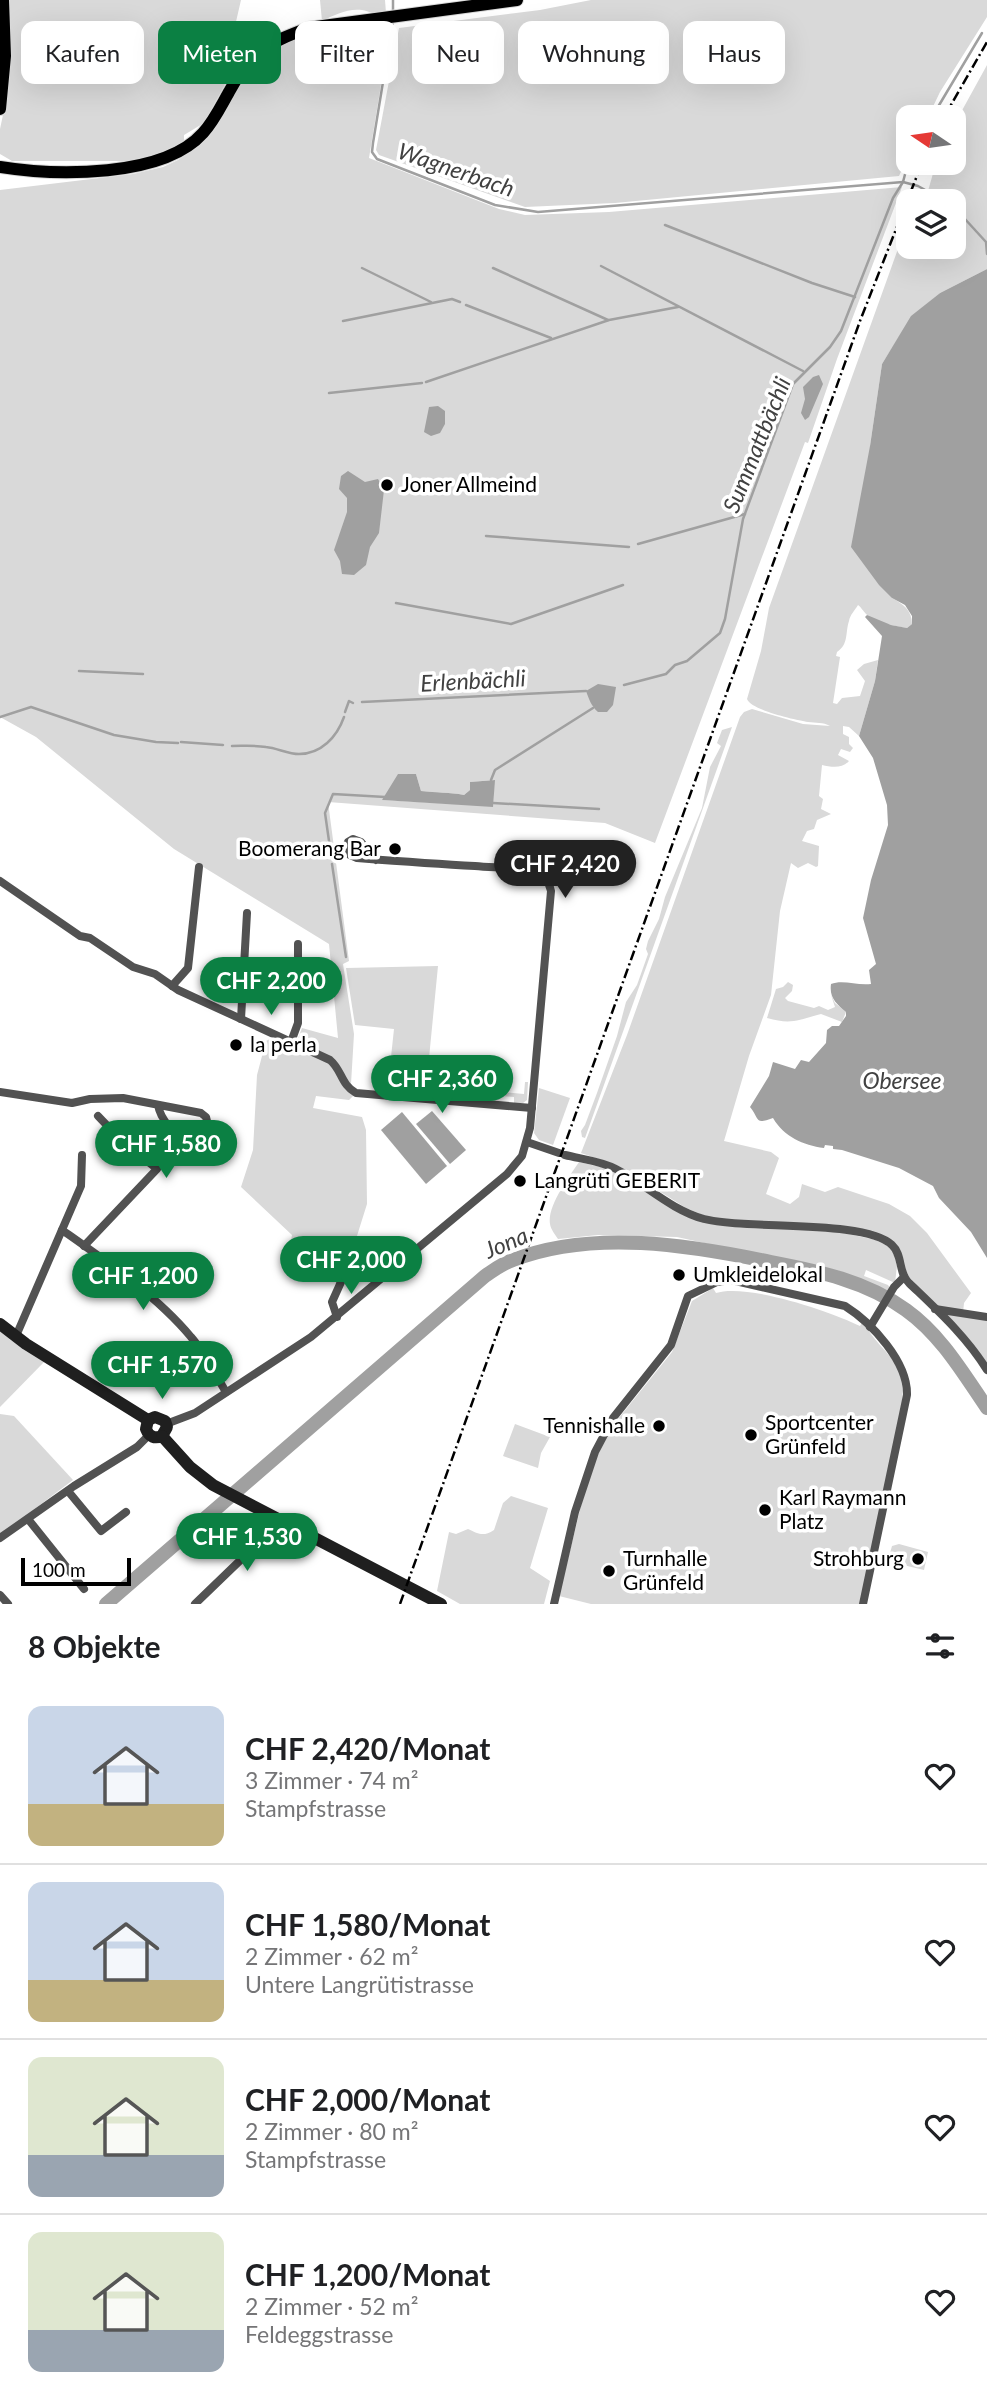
<!DOCTYPE html>
<html lang="de">
<meta charset="utf-8">
<style>
:root{--surface:#fff;--page:#f6f6f6;--text:#202124;--muted:#757577;--line:#e0e0e0;--accent:#0b8043}
body{margin:0;font-family:Lato,sans-serif;background:var(--page);color:var(--text);height:100vh;display:flex;flex-direction:column;font-size:26px;white-space:nowrap}
*{box-sizing:border-box;margin:0}
p{font-size:23px;color:var(--muted)}
.icon{flex:none;width:38px;height:38px;fill:none;stroke:currentColor;stroke-width:2;stroke-linecap:round;stroke-linejoin:round}
.map{position:relative;height:1604px;overflow:hidden}
.details{display:flex;flex-direction:column;background:var(--surface);flex:1}
.details>*{flex:none}
.hud{position:absolute;left:21px;top:21px;width:945px;height:63px;display:flex;gap:14px}
.needle{width:46px;rotate:283deg}
.fabs{position:absolute;left:896px;top:105px;display:grid;gap:14px}
.fabs a{display:grid;place-items:center;width:70px;height:70px;border-radius:14px;background:var(--surface);box-shadow:0 7px 28px #0002;font-size:35px}
.scale{position:absolute;left:21px;bottom:18px;width:110px;box-sizing:border-box;padding-left:7px;border:4px solid #000;border-top:0;font-size:19px;line-height:24px;white-space:nowrap;color:#000;-webkit-text-stroke:5px #fff;paint-order:stroke}
.price{position:absolute;translate:-50% -60px;padding:0 16px;border-radius:24px;background:var(--accent);color:#fff;font-size:23px;line-height:46px;filter:drop-shadow(0 2px 4px #0008)}
.price::after{content:'';position:absolute;left:50%;top:42px;width:21px;height:16px;margin-left:-10px;background:inherit;clip-path:polygon(0 0,100% 0,50% 100%)}
.price.selected{background:#222;color:#fff}
ul{padding:0;list-style:none}
li{display:flex;align-items:center;gap:21px;height:175px;padding:0 28px}
li+li{border-top:2px solid var(--line)}
li span{display:grid;place-items:center;flex:none;width:196px;height:140px;border-radius:14px;color:#555}
li>.icon{margin-inline-start:auto}
span .icon{width:84px;height:84px;fill:#fffc;stroke-width:1}
li b{font-size:30px}
h2{display:flex;justify-content:space-between;align-items:center;height:84px;padding:0 28px;font-size:30px}
.pill{padding:0 24px;border-radius:14px;background:var(--surface);box-shadow:0 7px 28px #0002;font-size:24px;line-height:63px}
.pill.selected{background:var(--accent);color:#fff}
.map>svg:first-child{display:block}
</style>
<div class="map">
<svg width="987" height="1604" viewBox="0 0 987 1604">
<rect width="100%" height="100%" fill="#fff"/>
<g fill="#d9d9d9" fill-rule="evenodd">
<path d="M7,0H241L235,26L264,41L229,77L204,123L184,135V143L145,161H12L0,154V129L7,96Z"/>
<path d="M320,0H385L386,13C376,16 372,12 362,10C348,8 334,15 322,21Z"/>
<path d="M591,0H987V17L940,92L928,117H908V157L899,176L615,203L525,207L379,155L376,150L399,28L540,10Z"/>
<path d="M391,24L369,158L499,209L525,215L609,212L902,187L837,359L808,443L805,442L655,843L605,823L328,802L349,961L343,964L354,1034L351,1084L356,1093L349,1100L316,1096L313,1108L362,1117L366,1130L367,1204L345,1274L341,1279L335,1274L288,1258L292,1235L241,1187L253,1150L257,1075L266,1041L270,1039L275,1041L306,1055L309,1046L297,1041L302,1028L338,1038L329,944L174,849L36,737L0,717V190L133,174L163,167L178,160L203,142L215,128L250,69L271,50L303,35ZM416,774L421,791C436,793 450,792 464,795L470,790V782L494,780L493,806L382,800Z"/>
<path d="M987,65V269L940,293L912,316L882,364L870,446L892,598C903,604 912,610 912,624L907,628C895,626 875,623 866,614C863,611 861,607 858,605C855,610 850,615 849,621C845,633 849,644 837,652L836,656L840,657L833,703L837,704L842,698L860,696L865,681L857,670L864,664L878,660L875,681L859,736L849,727L843,726V734L849,737V744L853,748L850,752L841,749L838,755L849,761C842,769 831,767 822,765L819,796L823,799L821,809L831,814L817,820L814,829L807,831L802,841L819,846L818,866L816,867L808,863L798,868L791,863L780,911L771,995L749,1056L724,1141L771,1152L779,1158L766,1194L790,1204L799,1197L802,1184L825,1192L838,1187L889,1204L910,1216L927,1233L971,1293L964,1303L963,1313L987,1317V1364L909,1277L894,1243L889,1239L708,1217L686,1208L619,1166L581,1153L627,1035L740,717L744,712L752,709L803,724L830,726C823,722 816,723 808,722C795,720 751,710 747,699L761,651L769,608L908,221V247H954V201H922L928,191L936,163H954V125Z"/>
<path d="M732,727L585,1138L582,1137L581,1131L585,1125L597,1093L617,1036L626,1002L637,985L648,954L646,949L648,941L659,919L665,897L702,808L710,767L721,746L717,743L722,730Z"/>
<path d="M438,966L426,1089L388,1085L394,1029L355,1025L346,968Z"/>
<path d="M788,982L793,985L792,991L785,998L788,1001L814,1008L819,1006L828,1010L835,1007L831,995L835,1003L846,1012L842,1022L821,1014C799,1020 791,1025 767,1018L776,989L783,987Z"/>
<path d="M442,1082L446,1087L524,1094L525,1082H528L527,1100L523,1103H514V1097L449,1092L448,1097L440,1096L436,1089L439,1083Z"/>
<path d="M539,1088L570,1098L553,1145L539,1140L534,1133Z"/>
<path d="M579,1162L609,1169L694,1218L835,1231L876,1240L890,1247L893,1252L897,1266L895,1283L866,1270L864,1276L888,1285L890,1288L888,1292L826,1270L677,1237L598,1235L558,1239C555,1234 551,1230 550,1224C547,1206 569,1177 579,1162Z"/>
<path d="M713,1288L716,1293C746,1283 830,1311 860,1326L863,1321C879,1353 908,1359 902,1402L860,1604H591L559,1596L586,1485L601,1446L614,1424L672,1352L692,1301Z"/>
<path d="M0,1329L46,1360L0,1407Z"/>
<path d="M0,1414L14,1416L73,1480L0,1535Z"/>
<path d="M515,1424L550,1437L541,1453L538,1468L503,1456Z"/>
<path d="M511,1496L548,1508L530,1568L550,1581L544,1604H460L437,1591L449,1532L456,1534L468,1529C479,1534 483,1537 494,1530L503,1503Z"/>
<path d="M899,1544L928,1552L924,1570L899,1564L896,1569L886,1567L892,1546Z"/>
</g>
<g fill="#a0a0a0">
<path d="M987,269V1258L971,1232L939,1198L933,1186L899,1168L842,1150L833,1149V1146L825,1145L824,1148C803,1145 784,1137 773,1118C754,1125 760,1119 750,1107L769,1076L773,1062L795,1069L801,1060L809,1062L826,1043L827,1030L832,1026H839L846,1016V1012C837,1004 829,998 831,984C843,979 857,986 871,984L869,970L876,964L863,918L871,880L888,825L887,805L873,758L859,736L875,681L882,636L865,617L867,615L891,625L907,628L912,624V616L905,605L892,598L879,585L851,547L870,446L882,364L911,316L940,293Z"/>
<path d="M819,375L823,384L809,417L805,420L801,413L805,399L803,387L813,377Z"/>
<path d="M438,406L445,411V424L440,433L431,436L424,432L429,407Z"/>
<path d="M348,471L365,482L378,479L384,490L379,533L370,547L366,565L354,575L342,574L340,561L334,550L347,512V498L339,489L341,476Z"/>
<path d="M598,684L616,687L613,705L607,712H598C591,706 589,699 586,691Z"/>
<path d="M398,774H416L421,791C436,793 450,792 464,795L470,790V782L495,780L493,807L382,800Z"/>
<path d="M432,1111L466,1150L450,1164L416,1124Z"/>
<path d="M402,1112L447,1166L426,1184L381,1130Z"/>
</g>
<g fill="none" stroke-linecap="round" stroke-linejoin="round">
<g stroke="#a0a0a0" stroke-width="2.5">
<path d="M393,0V11"/>
<path d="M393,21L373,143L372,152L377,159L495,205L538,212L903,182L918,186L945,201"/>
<path d="M932,117L982,33"/>
<path d="M954,207L986,242L987,254"/>
<path d="M665,225L812,283L855,297"/>
<path d="M601,266L803,371"/>
<path d="M362,268L431,302"/>
<path d="M493,268L608,320"/>
<path d="M466,305L551,338"/>
<path d="M343,321L452,299L460,302"/>
<path d="M426,382L609,320L678,307"/>
<path d="M329,393L422,383"/>
<path d="M486,536L629,547"/>
<path d="M638,544L745,514"/>
<path d="M396,603L511,624L623,585"/>
<path d="M79,671L143,674"/>
<path d="M624,685L666,674L675,665L687,661L720,633L725,619L743,519L793,384L830,347L841,331L893,198L903,182L908,163"/>
<path d="M362,702L586,691"/>
<path d="M345,712L349,701L353,703"/>
<path d="M0,717L31,707L114,735L156,742L178,743"/>
<path d="M181,742L223,745"/>
<path d="M232,746C244,746 255,745 266,747C277,748 288,754 299,754C321,754 337,737 344,717"/>
<path d="M491,780L495,770L593,708"/>
<path d="M493,803L599,809"/>
<path d="M331,855L325,813L333,794L385,797"/>
<path d="M332,864L346,957"/>
</g>
<path stroke="#a0a0a0" stroke-width="14" d="M106,1604L485,1276C494,1270 503,1263 513,1260C593,1229 689,1245 771,1262C818,1271 866,1281 906,1310C941,1335 963,1373 987,1408"/>
<g stroke="#dbdbdb" stroke-width="14">
<g id="primary">
<path d="M0,109L5,56L3,0"/>
<path d="M0,167C56,176 163,178 203,133C214,121 221,106 229,92C251,51 266,44 308,28L517,0"/>
</g>
</g>
<g stroke="#525252" stroke-width="8">
<path d="M0,881L80,936L90,938L133,967L155,974L178,990L330,1060C342,1070 341,1085 356,1093L532,1108"/>
<path d="M172,986L188,968L199,867"/>
<path d="M241,1019L247,913"/>
<path d="M291,1042L298,1023V944"/>
<path d="M0,1092L72,1103L90,1099L123,1098L201,1113L206,1117L207,1121L202,1151L195,1152C182,1139 161,1124 158,1105"/>
<path d="M527,1142L559,1153"/>
<path d="M565,1155C581,1159 601,1161 616,1169C645,1184 671,1210 704,1219C746,1230 865,1219 892,1245C903,1255 898,1273 909,1283C937,1310 966,1336 987,1370"/>
<path d="M62,1230C106,1261 157,1296 191,1337C205,1353 215,1374 226,1392"/>
<path d="M84,1246L157,1169L120,1139L98,1116"/>
<path d="M335,1274L341,1282L332,1302L337,1317"/>
<path d="M935,1309L987,1317"/>
<path d="M870,1327L894,1287L903,1278"/>
<path d="M16,1336L81,1186L82,1155"/>
<path d="M166,1424L195,1413L311,1337L507,1174L522,1156L530,1128L551,891C549,882 544,875 535,872C517,867 494,868 475,866C436,864 396,861 357,858L348,854L346,847L348,842L353,839L361,842L376,860"/>
<path d="M68,1491L101,1531L126,1512"/>
<path d="M28,1519L84,1589"/>
<path d="M0,1538L74,1486L137,1447L149,1435"/>
<path d="M0,1595L8,1604"/>
<path d="M195,1604L281,1521"/>
<path d="M554,1604L575,1512L595,1452L613,1418L671,1345L688,1296L717,1282L731,1280L845,1306C872,1323 908,1362 907,1395L863,1604"/>
</g>
<g stroke="#1f1f1f" stroke-width="12">
<path d="M0,1324L26,1344L148,1420"/>
<path d="M148,1420L155,1417L165,1421L167,1427L162,1436"/>
<path d="M148,1420L146,1429C149,1437 155,1439 162,1436"/>
<path d="M162,1436L190,1467L213,1485L441,1604"/>
</g>
<use href="#primary" stroke="#000" stroke-width="12"/>
<g stroke="#000" stroke-width="2.5" stroke-dasharray="10 3.5 2 3.5" stroke-linecap="butt">
<path d="M944,117L987,42"/>
<path d="M400,1604L860,321L922,163"/>
</g>
</g>
<g fill="#000" stroke="#fff" stroke-width="2.5">
<circle cx="387" cy="485" r="7"/>
<circle cx="395" cy="849" r="7"/>
<circle cx="236" cy="1045" r="7"/>
<circle cx="520" cy="1181" r="7"/>
<circle cx="679" cy="1275" r="7"/>
<circle cx="659" cy="1426" r="7"/>
<circle cx="751" cy="1435" r="7"/>
<circle cx="765" cy="1510" r="7"/>
<circle cx="918" cy="1559" r="7"/>
<circle cx="609" cy="1571" r="7"/>
</g>
<g text-anchor="middle" stroke-width="7" stroke-linejoin="round" paint-order="stroke">
<g font-size="21" fill="#000" stroke="#fff" text-anchor="start">
<text x="401" y="492">Joner Allmeind</text>
<text x="381" y="856" text-anchor="end">Boomerang Bar</text>
<text x="250" y="1052">la perla</text>
<text x="534" y="1188">Langrüti GEBERIT</text>
<text x="693" y="1282">Umkleidelokal</text>
<text x="765" y="1430">Sportcenter<tspan x="765" dy="24">Grünfeld</tspan></text>
<text x="645" y="1433" text-anchor="end">Tennishalle</text>
<text x="779" y="1505">Karl Raymann<tspan x="779" dy="24">Platz</tspan></text>
<text x="623" y="1566">Turnhalle<tspan x="623" dy="24">Grünfeld</tspan></text>
<text x="904" y="1566" text-anchor="end">Strohburg</text>
</g>
<g font-size="23" font-style="italic" fill="#414141" stroke="#fff">
<text transform="translate(456 170) rotate(19)" y="8">Wagnerbach</text>
<text transform="translate(757 445) rotate(-68)" y="8">Summattbächli</text>
<text transform="translate(473 681) rotate(-3)" y="8">Erlenbächli</text>
<text x="902" y="1089">Obersee</text>
<text transform="translate(506 1243) rotate(-23)" y="8">Jona</text>
</g>
</g>
</svg>
<div class="fabs">
<a><svg class="needle" viewBox="-14 -14 28 28"><path d="M0-13l5 13h-10z" fill="#e53935"/><path d="M0 13l5-13h-10z" fill="#757577"/></svg></a>
<a><svg class="icon" aria-label="layers" viewBox="0 0 24 24"><path d="M12 4l9 5-9 5-9-5zM3 14l9 5 9-5"/></svg></a>
</div>
<div class="scale">100 m</div>
<b class="price selected" style="left:565px;top:900px">CHF 2,420</b>
<b class="price" style="left:271px;top:1017px">CHF 2,200</b>
<b class="price" style="left:442px;top:1115px">CHF 2,360</b>
<b class="price" style="left:166px;top:1180px">CHF 1,580</b>
<b class="price" style="left:351px;top:1296px">CHF 2,000</b>
<b class="price" style="left:143px;top:1312px">CHF 1,200</b>
<b class="price" style="left:162px;top:1401px">CHF 1,570</b>
<b class="price" style="left:247px;top:1573px">CHF 1,530</b>
<div class="hud">
<a class="pill">Kaufen</a>
<a class="pill selected">Mieten</a>
<a class="pill">Filter</a>
<a class="pill">Neu</a>
<a class="pill">Wohnung</a>
<a class="pill">Haus</a>
</div>
</div>
<section class="details">
<h2>8 Objekte<svg class="icon" aria-label="filters" viewBox="0 0 24 24"><path d="M4 7h16M4 17h16"/><circle cx="9" cy="7" r="2"/><circle cx="15" cy="17" r="2"/></svg></h2>
<ul>
<li><span style="background:linear-gradient(#c9d6e8 70%,#c2b280 0)"><svg class="icon" aria-label="home" viewBox="0 0 24 24"><path d="M3 11l9-7 9 7M6 9v11h12V9"/></svg></span><div><b>CHF 2,420/Monat</b><p>3 Zimmer · 74 m²</p><p>Stampfstrasse</p></div><svg class="icon" aria-label="heart" viewBox="0 0 24 24"><path d="M12 20l-8-8c-3-5 5-10 8-4 3-6 11-1 8 4z"/></svg></li>
<li><span style="background:linear-gradient(#c9d6e8 70%,#c2b280 0)"><svg class="icon" aria-label="home" viewBox="0 0 24 24"><path d="M3 11l9-7 9 7M6 9v11h12V9"/></svg></span><div><b>CHF 1,580/Monat</b><p>2 Zimmer · 62 m²</p><p>Untere Langrütistrasse</p></div><svg class="icon" aria-label="heart" viewBox="0 0 24 24"><path d="M12 20l-8-8c-3-5 5-10 8-4 3-6 11-1 8 4z"/></svg></li>
<li><span style="background:linear-gradient(#dfe7d0 70%,#9aa5b1 0)"><svg class="icon" aria-label="home" viewBox="0 0 24 24"><path d="M3 11l9-7 9 7M6 9v11h12V9"/></svg></span><div><b>CHF 2,000/Monat</b><p>2 Zimmer · 80 m²</p><p>Stampfstrasse</p></div><svg class="icon" aria-label="heart" viewBox="0 0 24 24"><path d="M12 20l-8-8c-3-5 5-10 8-4 3-6 11-1 8 4z"/></svg></li>
<li><span style="background:linear-gradient(#dfe7d0 70%,#9aa5b1 0)"><svg class="icon" aria-label="home" viewBox="0 0 24 24"><path d="M3 11l9-7 9 7M6 9v11h12V9"/></svg></span><div><b>CHF 1,200/Monat</b><p>2 Zimmer · 52 m²</p><p>Feldeggstrasse</p></div><svg class="icon" aria-label="heart" viewBox="0 0 24 24"><path d="M12 20l-8-8c-3-5 5-10 8-4 3-6 11-1 8 4z"/></svg></li>
</ul>
</section>
